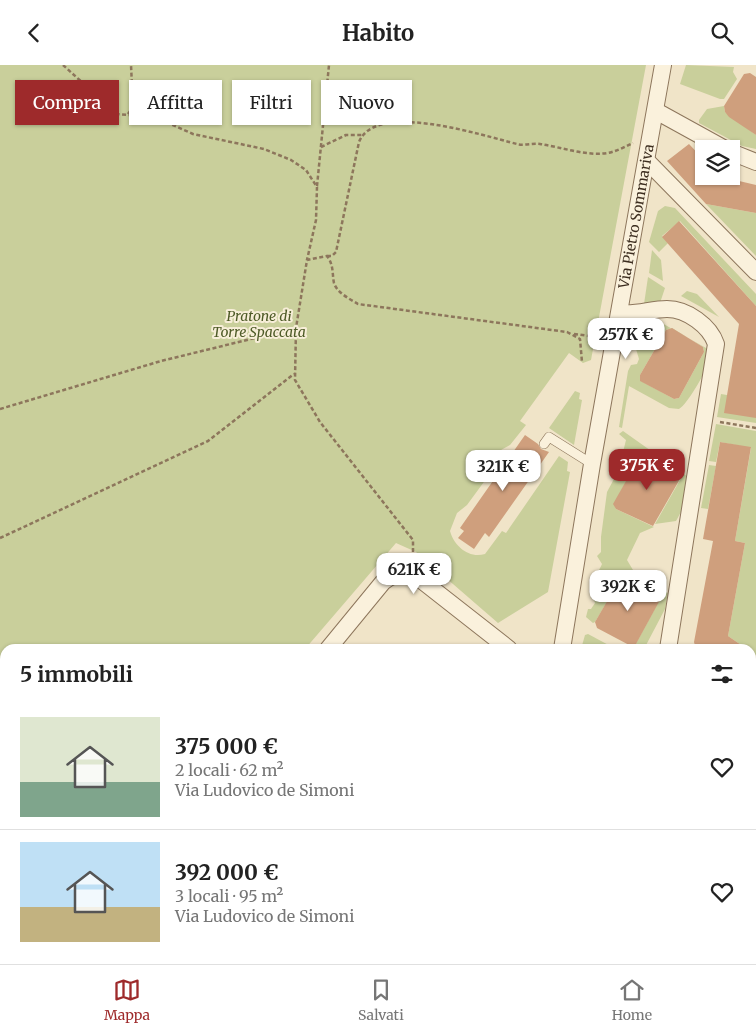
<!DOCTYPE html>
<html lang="it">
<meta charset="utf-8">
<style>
:root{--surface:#fff;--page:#f6f6f6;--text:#222;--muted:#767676;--line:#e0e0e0;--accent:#9e2a2b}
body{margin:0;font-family:Merriweather,serif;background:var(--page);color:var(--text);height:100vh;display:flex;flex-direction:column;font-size:19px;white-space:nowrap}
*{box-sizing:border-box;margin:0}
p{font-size:16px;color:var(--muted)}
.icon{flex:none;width:28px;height:28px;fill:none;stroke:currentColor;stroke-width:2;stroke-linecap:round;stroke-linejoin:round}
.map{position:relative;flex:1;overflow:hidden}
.side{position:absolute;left:0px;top:579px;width:756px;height:321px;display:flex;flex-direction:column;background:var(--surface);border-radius:15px 15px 0 0;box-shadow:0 1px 4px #0004}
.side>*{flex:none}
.top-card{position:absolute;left:15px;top:15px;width:500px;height:45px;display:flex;gap:10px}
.controls{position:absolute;left:695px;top:75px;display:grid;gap:10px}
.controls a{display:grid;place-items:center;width:45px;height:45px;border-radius:0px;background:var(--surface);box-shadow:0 1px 4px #0004;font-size:25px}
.price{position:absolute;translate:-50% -42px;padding:0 11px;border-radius:10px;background:#fff;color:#222;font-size:16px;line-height:32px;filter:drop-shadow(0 1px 2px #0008)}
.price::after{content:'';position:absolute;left:50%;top:30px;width:15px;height:11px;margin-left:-8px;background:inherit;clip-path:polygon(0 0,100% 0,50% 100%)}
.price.active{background:var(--accent);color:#fff}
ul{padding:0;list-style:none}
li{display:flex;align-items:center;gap:15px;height:125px;padding:0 20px}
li+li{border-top:1px solid var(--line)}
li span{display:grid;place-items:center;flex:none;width:140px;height:100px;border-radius:0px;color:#555}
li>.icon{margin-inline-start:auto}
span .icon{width:60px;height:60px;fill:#fffc;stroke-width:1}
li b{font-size:21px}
h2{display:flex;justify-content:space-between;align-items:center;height:60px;padding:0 20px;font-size:21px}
.chip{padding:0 18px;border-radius:0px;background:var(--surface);box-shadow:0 1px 4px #0004;font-size:18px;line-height:45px}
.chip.active{background:var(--accent);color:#fff}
header{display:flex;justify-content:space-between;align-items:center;height:65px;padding:0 20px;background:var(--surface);font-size:22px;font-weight:700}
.menu{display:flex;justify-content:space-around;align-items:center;height:70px;border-top:1px solid var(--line);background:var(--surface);font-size:14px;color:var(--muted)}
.menu a{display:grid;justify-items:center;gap:2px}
.menu .active{color:var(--accent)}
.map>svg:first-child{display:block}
</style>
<header><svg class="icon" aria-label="back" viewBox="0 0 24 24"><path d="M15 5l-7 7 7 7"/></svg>Habito<svg class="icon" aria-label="search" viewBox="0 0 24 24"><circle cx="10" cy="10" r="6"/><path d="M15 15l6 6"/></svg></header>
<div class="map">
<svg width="756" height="899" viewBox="0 0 756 899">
<rect width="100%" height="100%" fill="#f0e4c8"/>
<g fill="#c9cf9b" fill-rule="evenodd">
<path d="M0,0H646L591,295L583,298L569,288L520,356L526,360L510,380L501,385L500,395L467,440L457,448L450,466C454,481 469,494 485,489L502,466L506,468L559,391L568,397L567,406L570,407L548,527L498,558L416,487L396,478L305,584H5V895H39L36,899H0Z"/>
<path d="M686,0L734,2L733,7L737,14L724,34H720L680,19Z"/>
<path d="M724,41L725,47L756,70V84L742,81L699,58V55L707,44Z"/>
<path d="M706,139L756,148V191Z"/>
<path d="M665,141L675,143L756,229V241L680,156L662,171L668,178L659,187L649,177L658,146Z"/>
<path d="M652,185L661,195L663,216L649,208Z"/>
<path d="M648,212L665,223L660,238L644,239Z"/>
<path d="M687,226L697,229L719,252L681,231Z"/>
<path d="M660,257L706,283C707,283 710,289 710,290C711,300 687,340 679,344L669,343L629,321L622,363L619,362L628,306L631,300L637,299L639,294L633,274L644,261ZM672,263L703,282L704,287L679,333L674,334L641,316L640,310L666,265Z"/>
<path d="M575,326L580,328L579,334L582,335L574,380L549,363Z"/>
<path d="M721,329L727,330L756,352V358L717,352Z"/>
<path d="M716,359L756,366V590L751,587V584H747L728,571L745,478L735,476L751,383L720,377L716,397L709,396Z"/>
<path d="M623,366L688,412L681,447L676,456L655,459L680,415L678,409L646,392L639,393L614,439L616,444L654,462L640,468L627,495L636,510L668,528L665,544L644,584H633L659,536L658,531L627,513L620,515L595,557L593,558L586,552L588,544H591L595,538C586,514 593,519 602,499L597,491L601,487V472L607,427L614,414L612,396L623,387L626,375L619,369Z"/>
<path d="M709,400L716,401L708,444L701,443Z"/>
<path d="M588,569L616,584H581L585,570Z"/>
<path d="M751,795L756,797V836L751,834Z"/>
</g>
<g fill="#cf9f7d">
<path d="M750,8L756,12V70L729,52L725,47L724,41L744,9Z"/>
<path d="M689,79L704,95V111H718L756,120V148L706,139L667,96Z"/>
<path d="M679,156L756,241V353L724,348L739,259L662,172Z"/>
<path d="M672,263L703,282L704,287L679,333L674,334L640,316V310L666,265Z"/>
<path d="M525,370L538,379L541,384L549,387L489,472L485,468L474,484L458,473L464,466L460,463Z"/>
<path d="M720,377L751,382L735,476L745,478L728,571L747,584H696L694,577L713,476L703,474Z"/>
<path d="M646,392L678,409L680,414L653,461L616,444L613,439L639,393Z"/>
<path d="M627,513L658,530L660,535L636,579L631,581L597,563L595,557L620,514Z"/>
</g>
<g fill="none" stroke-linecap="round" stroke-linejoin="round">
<g stroke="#8d765c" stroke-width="10">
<g id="service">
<path d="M544,379L549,372L592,399"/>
<path d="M751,646L756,650"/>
</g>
</g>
<g stroke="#8d765c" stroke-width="18">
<g id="minor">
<path d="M656,46L725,84"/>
<path d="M731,87L756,97"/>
<path d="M647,96L756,207"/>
<path d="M620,248C637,250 651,244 667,244C687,244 710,261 716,279L668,584"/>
<path d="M328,584L383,517C393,509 404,505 416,511L509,584"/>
<path id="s1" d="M562,584L592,399L663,0"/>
<path d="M751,682L756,683"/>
<path d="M751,756L756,760"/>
<path d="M710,895L713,899"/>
<path d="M61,899L65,895"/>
<path d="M432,899L435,895"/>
</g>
</g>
<g stroke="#8d765c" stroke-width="2.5" stroke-dasharray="4 2.5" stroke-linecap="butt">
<path d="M63,0L117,49L155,52L193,69L264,84L291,95L306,105L317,122L316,155L307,195"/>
<path d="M128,49L133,42L131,0"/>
<path d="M321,82L346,70H362"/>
<path d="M731,111L737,112"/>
<path d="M317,121L329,0"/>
<path d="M327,191H332L336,187L359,77C376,35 484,71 517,79C524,81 532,78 540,79C562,82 590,93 612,87C619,85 626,81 633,78"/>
<path d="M574,269L597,272"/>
<path d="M0,344L161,296L296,263"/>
<path d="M720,357L756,363"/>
<path d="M0,473L208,376L294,309"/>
<path d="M413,487V475L320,357L295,315L296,263L307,195L327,191C334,200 332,209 334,218C337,228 350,234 358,239L567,267L580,274L582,297"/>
</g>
<use href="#service" stroke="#faf1dc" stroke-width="9"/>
<use href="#minor" stroke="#faf1dc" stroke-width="16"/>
</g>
<g text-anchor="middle" stroke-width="4" stroke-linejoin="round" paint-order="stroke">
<g font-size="14" fill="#3d2e20" stroke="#f7eed8">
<text dy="5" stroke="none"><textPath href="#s1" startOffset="439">Via Pietro Sommariva</textPath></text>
</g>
<g font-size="14" font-style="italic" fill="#4d5a26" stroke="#f7eed8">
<text x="259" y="256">Pratone di<tspan x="259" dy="16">Torre Spaccata</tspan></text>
</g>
</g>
</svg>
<div class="controls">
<a><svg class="icon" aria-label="layers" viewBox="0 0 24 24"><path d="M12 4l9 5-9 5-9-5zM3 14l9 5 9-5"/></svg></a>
</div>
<b class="price" style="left:626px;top:295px">257K €</b>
<b class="price active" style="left:647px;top:426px">375K €</b>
<b class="price" style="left:503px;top:427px">321K €</b>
<b class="price" style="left:414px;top:530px">621K €</b>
<b class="price" style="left:628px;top:547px">392K €</b>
<div class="top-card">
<a class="chip active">Compra</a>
<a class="chip">Affitta</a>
<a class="chip">Filtri</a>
<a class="chip">Nuovo</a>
</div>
<section class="side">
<h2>5 immobili<svg class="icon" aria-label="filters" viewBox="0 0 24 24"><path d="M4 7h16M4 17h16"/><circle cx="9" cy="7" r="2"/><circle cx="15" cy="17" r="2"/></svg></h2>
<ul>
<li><span style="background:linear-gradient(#dfe7d0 65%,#7fa58c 0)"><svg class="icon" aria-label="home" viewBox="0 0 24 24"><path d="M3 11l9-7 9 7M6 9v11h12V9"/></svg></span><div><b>375 000 €</b><p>2 locali · 62 m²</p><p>Via Ludovico de Simoni</p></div><svg class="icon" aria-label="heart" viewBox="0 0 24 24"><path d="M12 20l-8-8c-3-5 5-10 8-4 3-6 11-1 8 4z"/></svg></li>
<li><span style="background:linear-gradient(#bfe0f5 65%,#c2b280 0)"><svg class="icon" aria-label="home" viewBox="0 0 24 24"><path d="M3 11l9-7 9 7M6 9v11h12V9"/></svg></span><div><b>392 000 €</b><p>3 locali · 95 m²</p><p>Via Ludovico de Simoni</p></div><svg class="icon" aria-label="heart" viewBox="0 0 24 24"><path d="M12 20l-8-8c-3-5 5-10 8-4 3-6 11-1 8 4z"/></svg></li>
</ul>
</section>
</div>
<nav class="menu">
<a class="active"><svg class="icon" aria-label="map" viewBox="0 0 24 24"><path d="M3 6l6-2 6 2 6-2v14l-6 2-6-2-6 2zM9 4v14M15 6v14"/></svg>Mappa</a>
<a><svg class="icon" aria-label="saved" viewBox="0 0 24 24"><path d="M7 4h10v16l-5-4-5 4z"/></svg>Salvati</a>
<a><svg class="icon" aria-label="home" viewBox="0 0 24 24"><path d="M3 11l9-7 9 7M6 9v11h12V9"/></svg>Home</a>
</nav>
